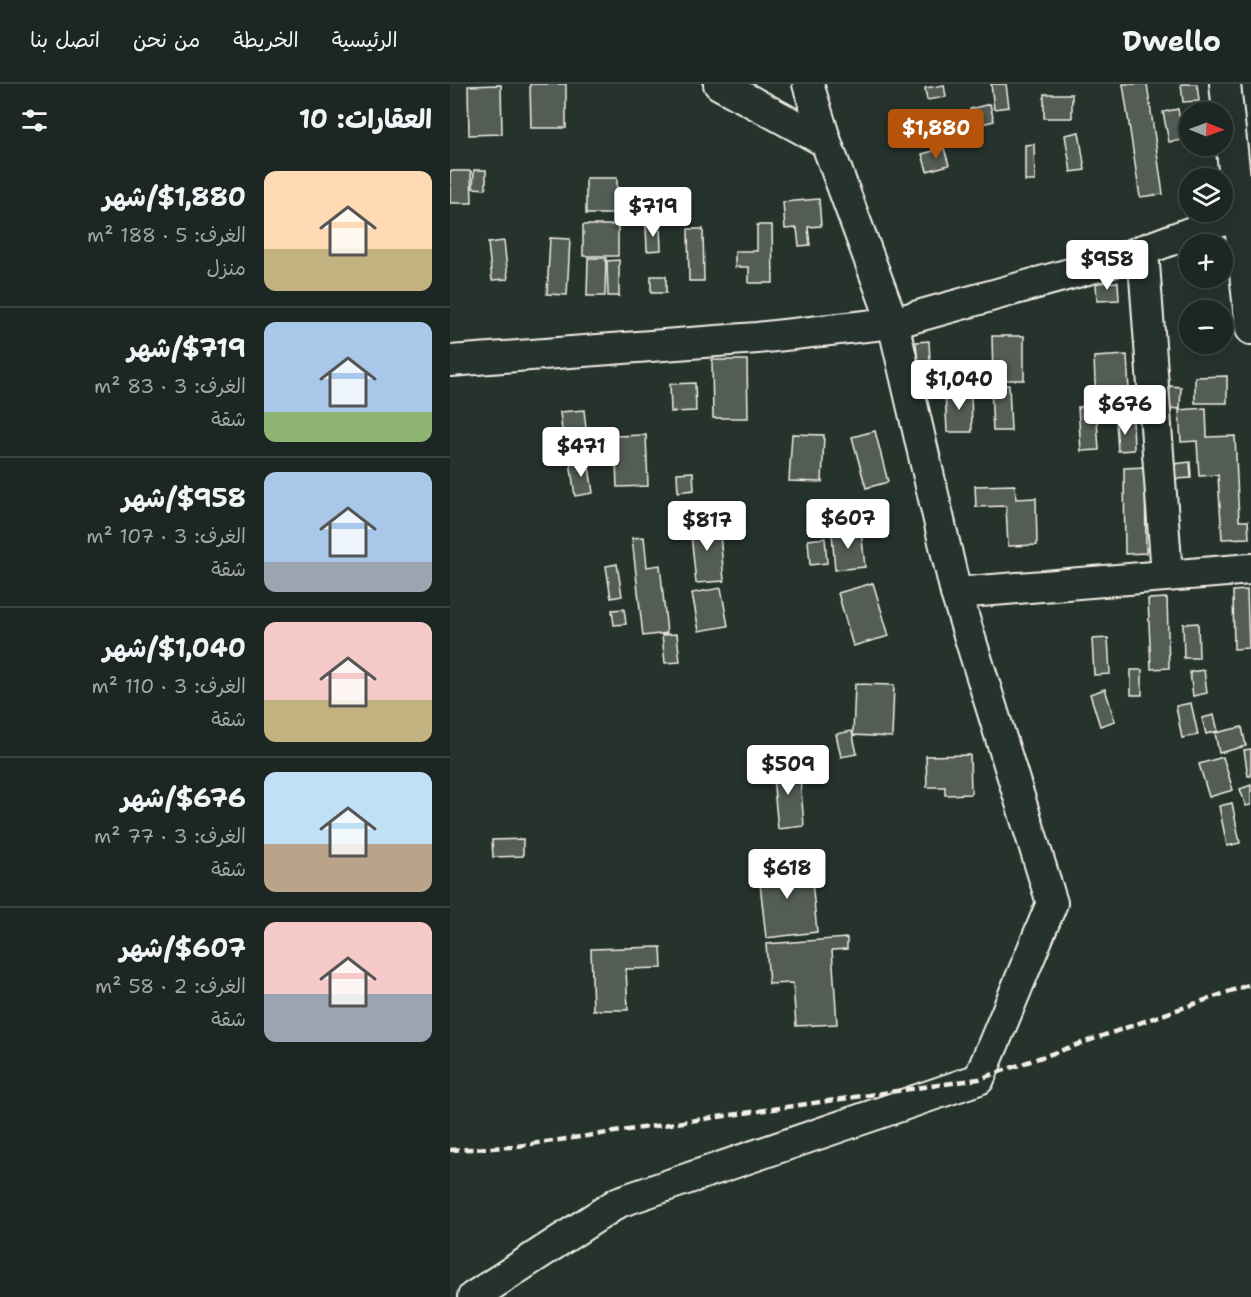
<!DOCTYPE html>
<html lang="ar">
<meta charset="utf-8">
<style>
:root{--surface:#1c2622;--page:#252e2a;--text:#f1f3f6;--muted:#a0a5a5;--line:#3a4340;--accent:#b45309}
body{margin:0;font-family:"Shantell Sans","Playpen Sans Arabic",sans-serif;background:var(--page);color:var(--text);direction:rtl;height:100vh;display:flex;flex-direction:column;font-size:22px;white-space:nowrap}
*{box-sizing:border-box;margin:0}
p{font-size:20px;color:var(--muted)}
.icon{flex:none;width:33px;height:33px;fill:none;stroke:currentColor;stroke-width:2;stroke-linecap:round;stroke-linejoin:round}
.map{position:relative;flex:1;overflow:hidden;direction:ltr}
.details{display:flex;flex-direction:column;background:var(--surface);width:450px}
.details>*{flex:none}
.needle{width:39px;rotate:91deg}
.tools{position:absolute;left:729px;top:18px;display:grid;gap:12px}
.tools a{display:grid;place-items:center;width:54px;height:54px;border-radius:50%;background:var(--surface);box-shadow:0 6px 24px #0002,0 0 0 2px var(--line);font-size:30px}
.price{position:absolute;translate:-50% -51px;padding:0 14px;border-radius:6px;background:#fff;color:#222;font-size:20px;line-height:39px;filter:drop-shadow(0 2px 3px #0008)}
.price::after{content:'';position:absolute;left:50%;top:36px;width:18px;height:14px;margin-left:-9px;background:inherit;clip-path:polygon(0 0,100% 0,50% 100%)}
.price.on{background:var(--accent);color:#fff}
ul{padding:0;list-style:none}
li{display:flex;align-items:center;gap:18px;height:150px;padding:0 18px}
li+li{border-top:2px solid var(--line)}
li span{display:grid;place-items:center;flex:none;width:168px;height:120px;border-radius:12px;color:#555}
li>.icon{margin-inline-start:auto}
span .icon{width:72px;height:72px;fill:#fffc;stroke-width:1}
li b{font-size:26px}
h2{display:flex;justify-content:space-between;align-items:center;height:72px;padding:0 18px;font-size:26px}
header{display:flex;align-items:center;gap:36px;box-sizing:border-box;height:84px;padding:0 30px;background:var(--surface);border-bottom:2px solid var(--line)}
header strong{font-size:28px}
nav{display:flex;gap:33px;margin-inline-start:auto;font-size:21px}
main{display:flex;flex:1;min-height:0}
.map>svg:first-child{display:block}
</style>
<header>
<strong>Dwello</strong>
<nav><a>الرئيسية</a><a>الخريطة</a><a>من نحن</a><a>اتصل بنا</a></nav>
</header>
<main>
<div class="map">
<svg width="801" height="1213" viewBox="0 0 801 1213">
<rect width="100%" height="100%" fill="#26332d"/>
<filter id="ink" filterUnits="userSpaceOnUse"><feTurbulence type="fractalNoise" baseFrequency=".0167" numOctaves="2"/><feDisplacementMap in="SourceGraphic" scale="12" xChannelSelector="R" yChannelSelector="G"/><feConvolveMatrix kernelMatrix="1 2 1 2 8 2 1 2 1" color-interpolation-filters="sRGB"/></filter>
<g filter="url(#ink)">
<g fill="#525c55" stroke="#f4f1e8" stroke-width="1.5">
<path d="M80,0H116V44H81Z"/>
<path d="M541,0H556L559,23L544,25Z"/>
<path d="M673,0H697L713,110L690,113Z"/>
<path d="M731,0H747L749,17L733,18Z"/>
<path d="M51,1L52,50L19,51L18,2Z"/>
<path d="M494,1L496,13L477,16L475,4Z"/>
<rect x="594" y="10" width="28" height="24"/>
<path d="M540,20L544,37L524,42L520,25Z"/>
<path d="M728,25L733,56L719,58L713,28Z"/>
<path d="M629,48L635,86L621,88L615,51Z"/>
<path d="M584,60L585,97H575V61Z"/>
<path d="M494,64L499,81L477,87L472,70Z"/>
<path d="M24,86H36V105L23,104Z"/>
<path d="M0,87H21L22,119H0Z"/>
<rect x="136" y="94" width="31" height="36"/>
<path d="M369,115L371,142L358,143L360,161L349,162L347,144L335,145L333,118Z"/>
<rect x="133" y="141" width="35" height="31"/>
<path d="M196,141H210L211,166L197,167Z"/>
<path d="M307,141H322L323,199H299V183H285V167H307Z"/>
<path d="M238,145H253L254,197H239Z"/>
<path d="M100,154L120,155L117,211L97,210Z"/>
<path d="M54,157L58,195L42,196L38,159Z"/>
<path d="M138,174H156L155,212H137Z"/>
<path d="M169,176V212H158L157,177Z"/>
<rect x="201" y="192" width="15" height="17"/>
<path d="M668,198L669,216L647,217L646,199Z"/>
<path d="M542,252H574V296H543Z"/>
<path d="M479,257L480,279H468L466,258Z"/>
<path d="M677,271L679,308L657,309L658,336H647L649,366L631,367L628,323L646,322L644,273Z"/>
<path d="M262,276H297L298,334H263Z"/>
<path d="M777,292V319H745V293Z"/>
<path d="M245,299L246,327L221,328L220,300Z"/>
<path d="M559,301L561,347H543L541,302Z"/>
<path d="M719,302L731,303L730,325L718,324Z"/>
<path d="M495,306H521L522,348H497Z"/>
<path d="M756,324L757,353L785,352L789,437H798L799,454L772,455L768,391L749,392L747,357L731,358L729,326Z"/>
<path d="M134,326L137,354L113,356L110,328Z"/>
<path d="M683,337L684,366L668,367L666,338Z"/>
<path d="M425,347L438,398L416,404L402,353Z"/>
<path d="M342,350L374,351L372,398L339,397Z"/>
<path d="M196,351L198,402L167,403L165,352Z"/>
<path d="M138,376L143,409L125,412L120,378Z"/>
<path d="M740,378L741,394L725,395L724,380Z"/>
<path d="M695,383L696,469L675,470L674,384Z"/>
<path d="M243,388L244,406L228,408L227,389Z"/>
<path d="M565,401L566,415L586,414L587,461L558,462L556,422L526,423L525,402Z"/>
<path d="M408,426L412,441L385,448L381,434Z"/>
<path d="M269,438L274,497L246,499L240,440Z"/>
<path d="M411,446L415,483L385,486L382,449Z"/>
<path d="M194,453L197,483L210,481L217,549L193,552L182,454Z"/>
<path d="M375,454L377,479L360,481L358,456Z"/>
<path d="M167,480L172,512L161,514L156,482Z"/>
<path d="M423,499L439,552L403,562L388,509Z"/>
<path d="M271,504L278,542L249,547L242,509Z"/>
<path d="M797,506L799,564L784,565L783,507Z"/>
<path d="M717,514L719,584L701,585L698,515Z"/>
<path d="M174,525L176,540L164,541L162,526Z"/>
<path d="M748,539L749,574H734L733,540Z"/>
<path d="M227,550L230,578L215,579L212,551Z"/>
<path d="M658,554L660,590L644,591L642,555Z"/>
<rect x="681" y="586" width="11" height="25"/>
<path d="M754,586L757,609L743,612L740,588Z"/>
<path d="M405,600L444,601L442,653L403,651Z"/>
<path d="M655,605L665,637L650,642L640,610Z"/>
<path d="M741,619L748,651L732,654L726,622Z"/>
<path d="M764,631L768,647L756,650L752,634Z"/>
<path d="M792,643L796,662L769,669L765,649Z"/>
<path d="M402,647L407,670L391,673L386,650Z"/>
<path d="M801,665V692H798L794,666Z"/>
<path d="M520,671L521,710L495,711V703H477L476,672Z"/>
<path d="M773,673L783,706L759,713L749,680Z"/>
<path d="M349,680L354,742L328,745L322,683Z"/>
<path d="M801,701V721L796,722L790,705Z"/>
<path d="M782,719L790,759L777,762L769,722Z"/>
<path d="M73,755V772L43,773L42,756Z"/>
<path d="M343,777L344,788L361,786L367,848L316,854L308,781Z"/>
<path d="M397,854V865L382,866L387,940L346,942L343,899L319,900L316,860Z"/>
<path d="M211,863L212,884L176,885L178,926H143L141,865Z"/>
</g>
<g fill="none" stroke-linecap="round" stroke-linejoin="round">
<g stroke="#f4f1e8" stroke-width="34">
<g id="minor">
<path d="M269,0L376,58"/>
<path d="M775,0L801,245"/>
<path d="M693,166L717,491"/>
<path d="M0,277L307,254L443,239L659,179L801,126"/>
<path d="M506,509L801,485"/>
<path d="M23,1213L169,1118L529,995L602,819L506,509L443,239L376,58L358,0"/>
</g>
</g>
<use href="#minor" stroke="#26332d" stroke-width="30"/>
<path stroke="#f4f1e8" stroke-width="4.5" stroke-dasharray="9 4.5" stroke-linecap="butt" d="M0,1066L61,1063L529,995L801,900"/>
</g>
</g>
</svg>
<div class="tools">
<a><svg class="needle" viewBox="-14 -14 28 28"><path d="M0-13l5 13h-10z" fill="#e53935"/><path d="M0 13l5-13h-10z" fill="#a0a5a5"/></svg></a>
<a><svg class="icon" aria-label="layers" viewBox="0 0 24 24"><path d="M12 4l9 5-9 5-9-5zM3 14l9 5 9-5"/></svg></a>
<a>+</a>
<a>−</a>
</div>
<b class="price on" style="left:486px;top:76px">$1,880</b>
<b class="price" style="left:203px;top:154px">$719</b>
<b class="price" style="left:657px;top:207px">$958</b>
<b class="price" style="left:509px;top:327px">$1,040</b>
<b class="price" style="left:675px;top:352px">$676</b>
<b class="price" style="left:131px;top:394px">$471</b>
<b class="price" style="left:398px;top:466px">$607</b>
<b class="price" style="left:257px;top:468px">$817</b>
<b class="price" style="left:338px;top:712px">$509</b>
<b class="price" style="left:337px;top:816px">$618</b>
</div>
<section class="details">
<h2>العقارات: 10<svg class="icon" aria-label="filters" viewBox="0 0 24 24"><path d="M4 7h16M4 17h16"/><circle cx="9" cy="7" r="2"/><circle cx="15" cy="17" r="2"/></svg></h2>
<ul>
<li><span style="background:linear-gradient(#ffd9b3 65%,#c2b280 0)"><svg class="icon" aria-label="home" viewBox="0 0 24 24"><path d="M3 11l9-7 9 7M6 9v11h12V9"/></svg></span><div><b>$1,880/شهر</b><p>الغرف: 5 · 188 m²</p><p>منزل</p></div></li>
<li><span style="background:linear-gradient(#a9c7e8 75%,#8fb573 0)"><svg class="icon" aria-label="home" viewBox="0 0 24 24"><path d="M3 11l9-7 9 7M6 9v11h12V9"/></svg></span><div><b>$719/شهر</b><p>الغرف: 3 · 83 m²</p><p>شقة</p></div></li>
<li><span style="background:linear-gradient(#a9c7e8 75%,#9aa5b1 0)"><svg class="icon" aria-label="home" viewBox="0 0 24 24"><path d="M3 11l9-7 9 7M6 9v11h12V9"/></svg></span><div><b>$958/شهر</b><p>الغرف: 3 · 107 m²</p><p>شقة</p></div></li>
<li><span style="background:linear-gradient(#f6c9c9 65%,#c2b280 0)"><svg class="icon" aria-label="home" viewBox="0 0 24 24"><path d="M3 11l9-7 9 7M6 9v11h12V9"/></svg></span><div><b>$1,040/شهر</b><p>الغرف: 3 · 110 m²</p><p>شقة</p></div></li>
<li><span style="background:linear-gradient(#bfe0f5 60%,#b9a48a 0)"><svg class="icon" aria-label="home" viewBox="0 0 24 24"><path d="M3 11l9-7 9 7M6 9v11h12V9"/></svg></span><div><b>$676/شهر</b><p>الغرف: 3 · 77 m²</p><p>شقة</p></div></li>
<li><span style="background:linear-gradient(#f6c9c9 60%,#9aa5b1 0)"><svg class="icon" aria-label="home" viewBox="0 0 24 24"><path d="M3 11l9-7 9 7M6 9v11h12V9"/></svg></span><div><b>$607/شهر</b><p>الغرف: 2 · 58 m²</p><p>شقة</p></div></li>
</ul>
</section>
</main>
